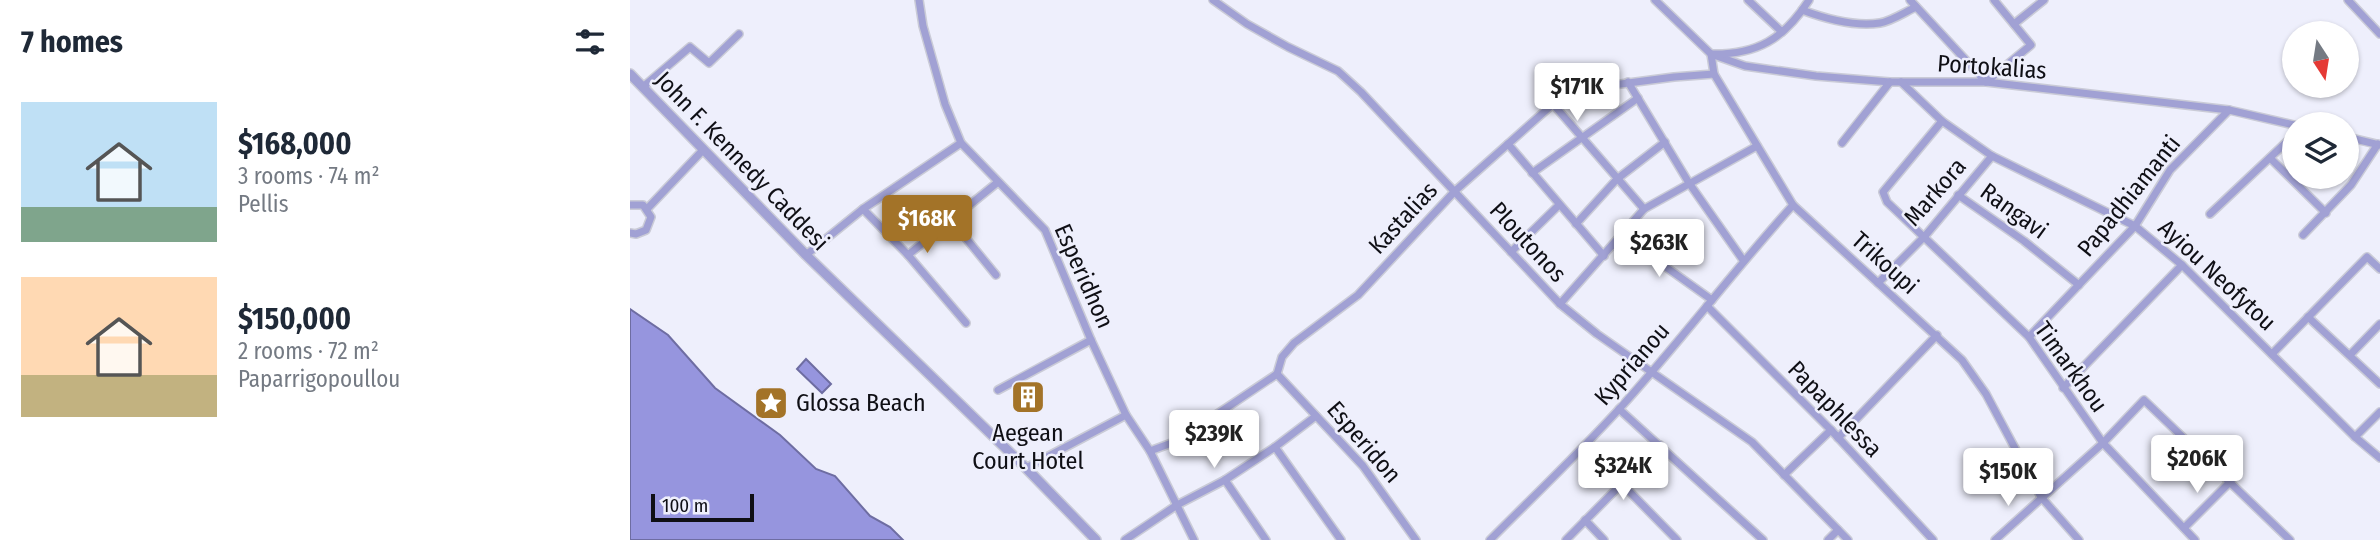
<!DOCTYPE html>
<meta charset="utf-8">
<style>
:root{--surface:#fff;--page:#f2f2f3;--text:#1f2937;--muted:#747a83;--accent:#a37328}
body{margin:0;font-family:"Fira Sans Condensed",sans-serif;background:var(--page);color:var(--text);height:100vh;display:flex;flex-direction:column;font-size:26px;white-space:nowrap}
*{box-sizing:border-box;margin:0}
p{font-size:23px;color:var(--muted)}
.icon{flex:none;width:38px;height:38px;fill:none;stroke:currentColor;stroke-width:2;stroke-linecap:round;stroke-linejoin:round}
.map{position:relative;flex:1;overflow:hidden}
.drawer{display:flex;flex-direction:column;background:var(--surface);width:630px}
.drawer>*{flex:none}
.needle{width:46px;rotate:168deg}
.controls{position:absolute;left:1652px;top:21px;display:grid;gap:14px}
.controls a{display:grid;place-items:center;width:77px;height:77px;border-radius:50%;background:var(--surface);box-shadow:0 2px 5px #0004;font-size:35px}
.scale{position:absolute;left:21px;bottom:18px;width:103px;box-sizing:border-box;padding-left:7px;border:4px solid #0f0f15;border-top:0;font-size:19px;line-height:24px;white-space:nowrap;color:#0f0f15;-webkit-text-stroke:5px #eeeffc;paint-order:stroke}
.price{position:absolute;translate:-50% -60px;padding:0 16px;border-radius:7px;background:#fff;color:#222;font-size:23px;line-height:46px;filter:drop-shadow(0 2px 4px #0008)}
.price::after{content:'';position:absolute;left:50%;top:42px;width:21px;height:16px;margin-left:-10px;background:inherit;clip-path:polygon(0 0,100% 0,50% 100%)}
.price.active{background:var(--accent);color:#fff}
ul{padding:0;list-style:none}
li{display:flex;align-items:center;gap:21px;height:175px;padding:0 21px}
li span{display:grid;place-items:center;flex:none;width:196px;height:140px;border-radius:0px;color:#555}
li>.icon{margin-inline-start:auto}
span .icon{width:84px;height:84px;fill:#fffc;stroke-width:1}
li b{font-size:30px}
h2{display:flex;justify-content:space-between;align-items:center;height:84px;padding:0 21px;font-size:30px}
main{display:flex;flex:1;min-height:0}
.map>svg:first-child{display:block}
</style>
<main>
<section class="drawer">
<h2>7 homes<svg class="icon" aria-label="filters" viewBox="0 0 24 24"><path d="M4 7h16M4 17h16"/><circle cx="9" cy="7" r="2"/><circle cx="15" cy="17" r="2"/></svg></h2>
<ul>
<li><span style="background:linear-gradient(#bfe0f5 75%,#7fa58c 0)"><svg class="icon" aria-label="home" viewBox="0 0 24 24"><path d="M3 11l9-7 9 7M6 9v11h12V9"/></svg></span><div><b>$168,000</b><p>3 rooms · 74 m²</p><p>Pellis</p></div></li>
<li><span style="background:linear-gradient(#ffd9b3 70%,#c2b280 0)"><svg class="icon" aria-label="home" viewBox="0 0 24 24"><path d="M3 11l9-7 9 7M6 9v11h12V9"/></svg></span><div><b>$150,000</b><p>2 rooms · 72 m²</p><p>Paparrigopoullou</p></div></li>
</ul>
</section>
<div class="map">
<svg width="1750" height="540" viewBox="0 0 1750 540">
<rect width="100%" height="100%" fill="#eeeffc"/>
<g fill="#9695de" stroke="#6e6da2" stroke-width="2">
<path d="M0,309L38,335L85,388L150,435L186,469L205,476L240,516L260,527L273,540H0Z"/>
<path d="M176,359L201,384L192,393L167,369Z"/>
</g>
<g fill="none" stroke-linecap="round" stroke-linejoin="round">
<g stroke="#cacbd7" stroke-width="10">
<g id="minor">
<path d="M289,0L293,26L315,104L331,143L415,230L461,340L496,415L520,451L564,540"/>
<path d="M583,0L617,24L658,47L708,71L731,92L930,304L967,334L1122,442L1218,540"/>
<path d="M1025,0L1081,54L1115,66L1186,76L1260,82H1356L1599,110L1664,125"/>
<path d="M1118,0L1152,32"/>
<path d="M1179,0C1154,39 1127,55 1081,54L1084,74L1163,205L1332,360L1356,394L1411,497L1449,540"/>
<path d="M1280,0L1356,82L1401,45L1364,0"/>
<path d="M1718,0L1750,34"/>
<path d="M1172,10C1196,19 1224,27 1250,23C1262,21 1275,12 1286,7"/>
<path d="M1384,24L1414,0"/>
<path d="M998,82L1059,183L1113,260"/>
<path d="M1271,82L1312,121L1362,156L1505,226L1552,265L1725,437L1750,458"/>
<path d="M13,87L60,47L79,63L109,34"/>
<path d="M923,104L1014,209"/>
<path d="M1312,121L1253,192L1257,202L1399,337L1473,443L1565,540"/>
<path d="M1717,137L1750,145"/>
<path d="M1212,143L1260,82"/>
<path d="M878,144L974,256"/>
<path d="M1640,158L1696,213"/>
<path d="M902,173L1008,98"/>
<path d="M1328,195L1394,241L1449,285"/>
<path d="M0,205H13L21,217L16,230L6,234L0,233"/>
<path d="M17,209L73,150"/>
<path d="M233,209L278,255L336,323"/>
<path d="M1580,214L1664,135"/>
<path d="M321,220L366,275"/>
<path d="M946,224L987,179L1035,142"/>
<path d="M1673,235L1721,185L1748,144"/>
<path d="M983,245L1026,260L1082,300"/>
<path d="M881,252L929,205"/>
<path d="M176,255L233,209L331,143"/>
<path d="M278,255L368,182"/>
<path d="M1248,283L1295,236L1362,156"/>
<path d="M930,304L1014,209L1127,146"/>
<path d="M1077,306L1201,430L1303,540"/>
<path d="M1678,317L1750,384"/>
<path d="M1399,337L1505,226L1540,170L1599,110"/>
<path d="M1642,354L1737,257L1750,269"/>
<path d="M1720,355L1750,324"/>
<path d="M647,374L733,466L786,540"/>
<path d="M1433,388L1552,265"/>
<path d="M368,390L461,340"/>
<path d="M989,409L1133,540"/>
<path d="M1725,437L1750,412"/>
<path d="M1208,438L1307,335"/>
<path d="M645,447L711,540"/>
<path d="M520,451L547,441L647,374L652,357L664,343L728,295L825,191L923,104L945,90L1044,77L1084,74"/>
<path d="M396,468L496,415"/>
<path d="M1154,475L1201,430"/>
<path d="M595,480L636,540"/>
<path d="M992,484L1047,540"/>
<path d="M955,520L974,540"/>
<path d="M1554,528L1601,481"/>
<path d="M495,540L547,505L595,480L645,447L686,416"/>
<path d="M860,540C904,496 949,453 991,407C1051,341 1104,270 1163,205"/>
<path d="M936,540L1030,445"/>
<path d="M1198,540L1208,530"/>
<path d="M1365,540L1473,443L1514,400L1660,540"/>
</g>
</g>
<g stroke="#cacbd7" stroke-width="12">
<path id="tertiary" d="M0,74L176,255L396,468L466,540"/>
</g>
<use href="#minor" stroke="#a1a1d4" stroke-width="7"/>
<use href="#tertiary" stroke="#a1a1d4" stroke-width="9"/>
</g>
<defs>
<g id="building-square" transform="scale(1.75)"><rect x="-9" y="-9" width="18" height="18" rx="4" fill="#a37328" stroke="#eeeffc"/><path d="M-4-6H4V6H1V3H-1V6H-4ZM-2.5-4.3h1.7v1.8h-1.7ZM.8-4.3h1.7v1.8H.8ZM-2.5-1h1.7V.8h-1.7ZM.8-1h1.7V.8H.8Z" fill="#fff"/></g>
<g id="sight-square" transform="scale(1.75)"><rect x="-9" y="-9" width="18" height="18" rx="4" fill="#a37328" stroke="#eeeffc"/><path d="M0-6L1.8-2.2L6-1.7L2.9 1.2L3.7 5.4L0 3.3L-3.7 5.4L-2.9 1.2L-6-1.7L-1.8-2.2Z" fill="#fff"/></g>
</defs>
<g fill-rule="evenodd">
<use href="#building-square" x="398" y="397"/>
<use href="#sight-square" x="141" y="403"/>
</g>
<g text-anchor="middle" stroke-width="5" stroke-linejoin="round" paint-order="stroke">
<g font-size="24" fill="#0f0f15" stroke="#eeeffc">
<text transform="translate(1362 67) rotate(4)" y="8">Portokalias</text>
<text transform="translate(112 161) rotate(46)" y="8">John F. Kennedy Caddesi</text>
<text transform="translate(1305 192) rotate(-49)" y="8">Markora</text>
<text transform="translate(1499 196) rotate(-51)" y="8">Papadhiamanti</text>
<text transform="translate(1384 211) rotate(36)" y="8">Rangavi</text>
<text transform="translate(773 218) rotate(-47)" y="8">Kastalias</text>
<text transform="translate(898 242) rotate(47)" y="8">Ploutonos</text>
<text transform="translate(1255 263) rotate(42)" y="8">Trikoupi</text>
<text transform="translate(1587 275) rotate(43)" y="8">Ayiou Neofytou</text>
<text transform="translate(454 276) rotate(66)" y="8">Esperidhon</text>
<text transform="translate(1002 364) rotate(-49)" y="8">Kyprianou</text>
<text transform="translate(1441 367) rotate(54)" y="8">Timarkhou</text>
<text transform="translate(1205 409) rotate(46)" y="8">Papaphlessa</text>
<text transform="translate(734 442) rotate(49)" y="8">Esperidon</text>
</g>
<g font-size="24" fill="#0f0f15" stroke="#eeeffc" text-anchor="start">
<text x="166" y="411">Glossa Beach</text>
<text x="398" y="441" text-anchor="middle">Aegean<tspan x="398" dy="28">Court Hotel</tspan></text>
</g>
</g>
</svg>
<div class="controls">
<a><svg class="needle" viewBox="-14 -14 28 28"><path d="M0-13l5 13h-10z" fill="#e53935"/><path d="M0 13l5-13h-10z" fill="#747a83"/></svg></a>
<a><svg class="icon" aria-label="layers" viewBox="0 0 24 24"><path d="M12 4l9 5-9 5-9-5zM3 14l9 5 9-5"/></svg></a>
</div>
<div class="scale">100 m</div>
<b class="price" style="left:947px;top:123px">$171K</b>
<b class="price active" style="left:297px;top:255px">$168K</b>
<b class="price" style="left:1029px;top:279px">$263K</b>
<b class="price" style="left:584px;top:470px">$239K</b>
<b class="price" style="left:1567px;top:495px">$206K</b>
<b class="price" style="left:993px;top:502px">$324K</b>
<b class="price" style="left:1378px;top:508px">$150K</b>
</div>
</main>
